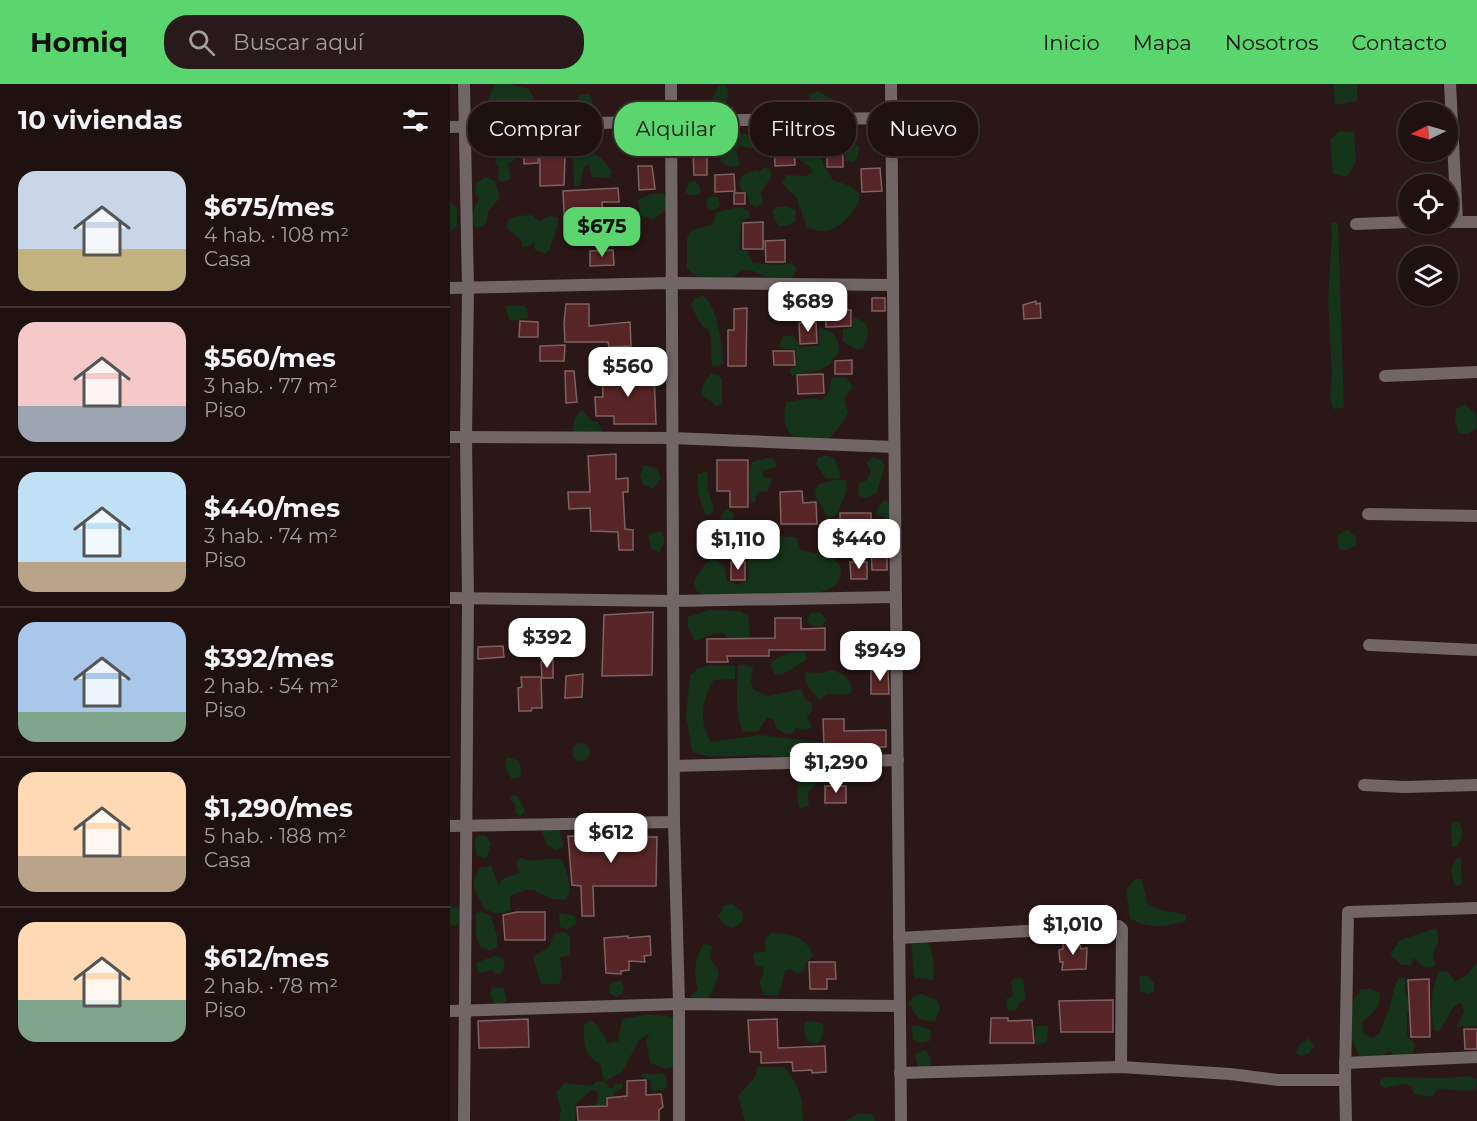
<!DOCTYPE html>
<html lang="es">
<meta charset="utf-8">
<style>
:root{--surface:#201111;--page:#281a1a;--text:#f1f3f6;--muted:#a29d9f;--line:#3d3131;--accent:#5bd56e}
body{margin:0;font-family:Montserrat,sans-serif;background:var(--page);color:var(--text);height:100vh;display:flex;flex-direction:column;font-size:22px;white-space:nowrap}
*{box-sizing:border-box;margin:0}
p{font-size:20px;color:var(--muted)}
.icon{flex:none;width:33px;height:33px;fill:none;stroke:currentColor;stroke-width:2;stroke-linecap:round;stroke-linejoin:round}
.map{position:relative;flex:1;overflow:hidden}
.sheet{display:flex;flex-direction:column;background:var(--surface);width:450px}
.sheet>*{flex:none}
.top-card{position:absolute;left:18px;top:18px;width:570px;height:54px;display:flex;gap:12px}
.needle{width:39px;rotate:265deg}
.controls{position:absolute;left:948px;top:18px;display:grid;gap:12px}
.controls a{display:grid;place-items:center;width:60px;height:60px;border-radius:50%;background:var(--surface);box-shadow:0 2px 4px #0004,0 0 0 2px var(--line);font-size:30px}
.price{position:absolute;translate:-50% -51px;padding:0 14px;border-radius:12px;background:#fff;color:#222;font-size:20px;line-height:39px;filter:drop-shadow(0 2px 3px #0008)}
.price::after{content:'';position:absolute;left:50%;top:36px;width:18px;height:14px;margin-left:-9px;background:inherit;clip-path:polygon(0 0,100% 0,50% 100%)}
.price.active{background:var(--accent);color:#111}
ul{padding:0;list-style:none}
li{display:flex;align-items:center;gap:18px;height:150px;padding:0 18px}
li+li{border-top:2px solid var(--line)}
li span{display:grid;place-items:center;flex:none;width:168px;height:120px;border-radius:18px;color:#555}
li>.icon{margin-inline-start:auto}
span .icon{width:72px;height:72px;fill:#fffc;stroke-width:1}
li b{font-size:26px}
h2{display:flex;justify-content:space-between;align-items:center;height:72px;padding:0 18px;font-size:26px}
.chip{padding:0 21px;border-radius:24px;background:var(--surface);box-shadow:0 2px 4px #0004,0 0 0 2px var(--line);font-size:21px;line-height:54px}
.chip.active{background:var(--accent);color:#111}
header{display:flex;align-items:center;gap:36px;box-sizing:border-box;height:84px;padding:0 30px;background:var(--accent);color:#111}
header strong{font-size:28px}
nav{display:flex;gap:33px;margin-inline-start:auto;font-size:21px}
.search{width:420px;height:54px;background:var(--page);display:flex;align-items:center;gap:15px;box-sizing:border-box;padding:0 21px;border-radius:24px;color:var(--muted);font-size:22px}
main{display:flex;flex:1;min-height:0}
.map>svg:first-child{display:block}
</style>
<header>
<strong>Homiq</strong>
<div class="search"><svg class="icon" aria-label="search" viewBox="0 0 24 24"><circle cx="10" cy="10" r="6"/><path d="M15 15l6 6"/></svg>Buscar aquí</div>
<nav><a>Inicio</a><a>Mapa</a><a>Nosotros</a><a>Contacto</a></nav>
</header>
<main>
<section class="sheet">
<h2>10 viviendas<svg class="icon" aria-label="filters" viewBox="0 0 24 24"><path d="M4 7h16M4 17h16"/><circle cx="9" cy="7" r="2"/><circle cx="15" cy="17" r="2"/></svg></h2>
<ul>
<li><span style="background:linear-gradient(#c9d6e8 65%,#c2b280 0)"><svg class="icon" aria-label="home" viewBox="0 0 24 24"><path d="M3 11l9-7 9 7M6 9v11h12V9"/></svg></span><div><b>$675/mes</b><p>4 hab. · 108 m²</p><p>Casa</p></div></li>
<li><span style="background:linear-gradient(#f6c9c9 70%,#9aa5b1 0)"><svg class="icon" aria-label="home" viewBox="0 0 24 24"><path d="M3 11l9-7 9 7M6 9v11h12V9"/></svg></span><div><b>$560/mes</b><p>3 hab. · 77 m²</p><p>Piso</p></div></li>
<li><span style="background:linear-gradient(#bfe0f5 75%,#b9a48a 0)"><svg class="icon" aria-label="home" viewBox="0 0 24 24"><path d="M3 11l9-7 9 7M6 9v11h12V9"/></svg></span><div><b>$440/mes</b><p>3 hab. · 74 m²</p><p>Piso</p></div></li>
<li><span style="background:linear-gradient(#a9c7e8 75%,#7fa58c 0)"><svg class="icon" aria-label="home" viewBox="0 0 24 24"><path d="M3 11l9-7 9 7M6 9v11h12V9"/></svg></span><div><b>$392/mes</b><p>2 hab. · 54 m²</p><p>Piso</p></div></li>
<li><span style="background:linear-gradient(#ffd9b3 70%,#b9a48a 0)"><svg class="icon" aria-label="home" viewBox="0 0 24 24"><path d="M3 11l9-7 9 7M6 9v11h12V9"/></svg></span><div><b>$1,290/mes</b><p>5 hab. · 188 m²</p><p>Casa</p></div></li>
<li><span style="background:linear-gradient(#ffd9b3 65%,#7fa58c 0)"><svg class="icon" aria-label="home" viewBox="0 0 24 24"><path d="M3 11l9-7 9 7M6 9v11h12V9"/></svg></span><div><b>$612/mes</b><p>2 hab. · 78 m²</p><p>Piso</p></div></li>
</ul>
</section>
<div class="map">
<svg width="1027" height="1037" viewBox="0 0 1027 1037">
<rect width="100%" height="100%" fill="#2b1717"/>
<g fill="#143318">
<path d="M45,0H60L79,5L84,14L70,31L47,30L38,15Z"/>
<path d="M275,0C282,9 275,19 274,29L266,31L262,28C258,19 264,11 269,2Z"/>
<path d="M883,0H907V17L885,21Z"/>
<path d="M368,7L384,16V23L381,29L368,31L362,28L359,11Z"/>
<path d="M139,10L143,18L141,25L130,29L127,18L130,11Z"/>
<path d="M98,45C111,50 119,59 131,64V68C113,74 95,65 84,50Z"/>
<path d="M889,47L904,48L906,78L897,93L883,90L880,56Z"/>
<path d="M283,48L315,54L318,62L315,67L290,62L286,66L290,81C282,85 277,82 270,77L269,70L273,50Z"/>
<path d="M253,49L260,52L265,61L263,68L247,66L244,62L245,52Z"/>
<path d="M403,57L409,63L408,72L404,79L395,76V61Z"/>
<path d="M364,60L370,67L374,82L383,96L400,102L410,110C410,124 389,146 376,147C369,148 363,145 357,143L346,113L332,100L336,91L356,92L363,88L360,83L348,75C350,65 355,63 364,60Z"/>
<path d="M62,62H67L69,65L63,77L57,80L60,88V95L52,98L47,95L49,83L45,78L46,71Z"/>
<path d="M140,69C149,70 159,80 162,89L159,94L142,93L139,79L134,83L130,102H124L123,74Z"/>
<path d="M315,83L320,85L321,93L311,108L313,118L306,123L300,120L297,109L291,106L289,99L293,91L305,86L310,88Z"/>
<path d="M35,93L45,97L50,114L38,127C38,136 36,146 25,143L20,133L29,114L25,106L26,99Z"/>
<path d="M245,97L250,103V111H239L235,108L239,98Z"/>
<path d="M214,109L219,123L203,136L190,131L188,116L201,110Z"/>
<circle cx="263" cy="119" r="7"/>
<path d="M0,118L7,124V142L0,148Z"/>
<path d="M337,122L346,126L345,138L336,142H328L322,127L327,123Z"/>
<path d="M290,123L299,127L301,134L291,136L289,166L297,167L303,179L329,181L341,179L347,185L341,196L326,197L303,187L292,186C277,201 250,200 237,184V154L242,146L262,141L267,128Z"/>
<path d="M82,131L89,137L90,141V137L99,132L108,133C109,146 102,154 100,166L95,169L85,166L84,159L76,163L72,162L70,154L57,145L58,136L67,132Z"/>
<path d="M881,138L888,139L894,324L883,325L880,313L882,290L878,218L882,150Z"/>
<path d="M252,211C268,221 272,262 273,279L268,282L262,281C260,269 263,258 259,246L252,242L241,222L244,215Z"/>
<path d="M368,214L383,218L387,221L374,227L372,239L362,235V218Z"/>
<path d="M352,215L355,219V235L345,239L339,225L344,216Z"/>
<path d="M74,221L77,225L78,234L60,237L55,222Z"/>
<path d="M403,232L416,240L418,250L414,263L408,266L393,258V245L403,243Z"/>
<path d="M369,243C385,250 389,251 389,269L382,275L381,280C367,289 357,288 342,292L339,286L345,282L347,275L345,265H335L329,262L333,252H344L351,264L369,261Z"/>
<path d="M261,289L267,290L272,295V321L266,322C262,316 258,317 254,312C247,305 258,295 261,289Z"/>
<path d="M382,293L396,294L403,303L394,314L398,329L389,344L378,355H345C333,343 333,334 336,318L363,314L372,316L379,309Z"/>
<path d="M1015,320L1026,331L1027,344L1018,350L1008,349L1005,336L1006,325Z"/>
<path d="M132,326L142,337L148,338L153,350L124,349C123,338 123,333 132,326Z"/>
<path d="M377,371L385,375L391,392L388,395L376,394L366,380L368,374Z"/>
<path d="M424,373L432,377L435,382L427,408L417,414L408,412L409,400L417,396L421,387L416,378Z"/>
<path d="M317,374L325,375L327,382L324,384L313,386V392L322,395L317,408L310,407L306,412L305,419L301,418L299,394L302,378Z"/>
<path d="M194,381L206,384L211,394L203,405L193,400L190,391Z"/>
<path d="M257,387L258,405L264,426L260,431H256C250,417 246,405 248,390Z"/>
<path d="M384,396H396L397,406L387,431L379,434L367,415L365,407L368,401Z"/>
<path d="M435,416L441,418L442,436H437L434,432L425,431L429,422Z"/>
<path d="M277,425L284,430L282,443L273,444L269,439L272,430Z"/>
<path d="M303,443L318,452L346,453L351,466L383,473L391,484C391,488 390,495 388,498C373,520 278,512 251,511L246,506L244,497L255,480L263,473L275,484L277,497L290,501L299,494L298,474L289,463L288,451L293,445Z"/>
<path d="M897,445L906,453V462L896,466H890L887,460L888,451Z"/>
<path d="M211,447C216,456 215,460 209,468L201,465L198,451Z"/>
<path d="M259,526L290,527L298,532L300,551C294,558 295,566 290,573L282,566L275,549L261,551L245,557L238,544V533Z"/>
<path d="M370,528L376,536L372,542H363L357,538L360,529Z"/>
<path d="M355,568L357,575L332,591L325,590L320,580C331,569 340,569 355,568Z"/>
<path d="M294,580L303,584L301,598L304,606L318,612L351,605L355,615L362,620V626L357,633L362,644L355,646L346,644L343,649L335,650L326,644L324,635L317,634L308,647L294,648C283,631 288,601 288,581Z"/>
<path d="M260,581L285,582V595L264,596C251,614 249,640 261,658L309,651L369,658L372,665H388L394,668L392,673L347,674L309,671L260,673L242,667L236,632L240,591L249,584Z"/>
<path d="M382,586C395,590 400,594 402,608L394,611L377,610L370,616C361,607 355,601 355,588L369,589Z"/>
<circle cx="131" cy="668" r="9"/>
<path d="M57,674C70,674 73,682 70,693L62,695C57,688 53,682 57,674Z"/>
<path d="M358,690L364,693L365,700L358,709L359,721L350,725C347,713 346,704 350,692Z"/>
<path d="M63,711L68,712L75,727L70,732L65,729L66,722L60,715Z"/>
<path d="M1004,738H1009C1014,747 1013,753 1007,762L1002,763L1001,741Z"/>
<path d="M110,743L113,763L106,767L97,761L91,745Z"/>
<path d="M28,751L36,752L41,760L36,775L27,771L24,758Z"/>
<path d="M1011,773V791L1013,799L1008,802L1004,801L1001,785L1007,774Z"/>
<path d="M71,774C89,781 95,771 112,776C117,786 124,808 115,816L101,815L83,806H75L60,812L61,826L49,830L35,826C28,807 16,804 31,783L41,782L49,802C55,789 59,795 69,789L66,777Z"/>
<path d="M685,795H692L697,819L708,825L736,831L735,838C715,842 697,846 680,834L676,806Z"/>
<path d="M283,820L294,829L292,838L283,844L274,840L268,833L274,821Z"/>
<path d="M0,822L8,824L11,830L9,840L4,842L0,839Z"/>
<path d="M32,828L41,832L47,852V863L40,867L30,863L26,852V829Z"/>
<path d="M109,829L125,832L126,840L117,845L110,843Z"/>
<path d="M986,844C989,854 990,859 983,868L985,882L976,884L963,874L961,881H952L940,871L950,856Z"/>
<path d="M115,848L120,853V871L110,874L112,890L109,900H91L83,873L99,863L104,850Z"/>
<path d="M320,849C339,849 357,852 363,872L355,880L354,887L347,890L341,885L335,887L329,912L314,911L309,898L313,891L314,884L306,881L303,873L304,869L316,867L315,857Z"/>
<path d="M466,858H477C484,869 485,885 483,897L473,894L465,895C462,883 463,873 461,862Z"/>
<path d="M254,860L262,862L260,874L269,888C266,901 262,911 253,920L243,919L241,911L248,906C243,889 244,875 254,860Z"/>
<path d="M45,872L53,874L55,883L50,890L45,889L41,886L30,889L25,879Z"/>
<path d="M1027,878V942L1007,943L1014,927L1011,919L1004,922L989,948L984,946C981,928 980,905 989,888L997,887L1005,898L1019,889Z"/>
<path d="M697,891L704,899V907L699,911L690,907L689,892Z"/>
<path d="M565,894L573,895L576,916L569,919L566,926L560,927L557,924L556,915L563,912L561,897Z"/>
<path d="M949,894H955V911L963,912L962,926L957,929V951L965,960L961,978L946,975L940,967C932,972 919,977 910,973C907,966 904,961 901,955C894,939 900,917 912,905H921L930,909C930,923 923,930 912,938L913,950L923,954L930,949C932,940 936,934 939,926C943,915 942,904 949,894Z"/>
<path d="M171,897L174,903L172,910L166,913L159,909L161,898Z"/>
<path d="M42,903L54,904L57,917L49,921L44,919L40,911Z"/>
<path d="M471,910L487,916L490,924L485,938L469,935L458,919C462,913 465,912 471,910Z"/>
<path d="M194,931H216L224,935L223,982L216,985L200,979L196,955L200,949L189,956L172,988L156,997L153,994L150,980C133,970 134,960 134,941L141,936L148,942L158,959L168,957L172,935Z"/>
<path d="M361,937L373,940C375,950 373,954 366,960L357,957L354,945L355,938Z"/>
<path d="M467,941L481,946L480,957L468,959L463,956L461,942Z"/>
<path d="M586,942H598L597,958L587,961L585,958Z"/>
<path d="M859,954L864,962L859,969L852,972L846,970L850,960Z"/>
<path d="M474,966L478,969L481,976L480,982L469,986L465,970Z"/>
<path d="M307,983H334C349,1001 353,1014 353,1037H295L288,1012L306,992Z"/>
<path d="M197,989L200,991L210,989L216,991L217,1003L214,1006L202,1007L200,996L191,993L192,990Z"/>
<path d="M1020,992L1027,996L1026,1005C1009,1010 1003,1003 987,1005L982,1013L964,1010L961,1002L954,1000L934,1004L930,1001V996L936,993L994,994Z"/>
<path d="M152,997L157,999L158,1004H164L165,1000L172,999L173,1004L166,1007L163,1012L156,1013L155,1033L145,1026L149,1009L142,1006L126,1020L125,1037H109L111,1026L106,1009L114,999L142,1002L146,998Z"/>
<path d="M409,1029L422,1030L425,1037H395Z"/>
</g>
<g fill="#572526" stroke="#7c6362" stroke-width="1.5">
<rect x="377" y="56" width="16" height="27"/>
<path d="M344,58L345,81L325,82L324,59Z"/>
<path d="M89,63L88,79L74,80L73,64Z"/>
<path d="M243,68H257V91H244Z"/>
<path d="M115,71L114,101L90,102V72Z"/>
<path d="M188,82H202L205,105L189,106Z"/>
<path d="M430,84L432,107L412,108L411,85Z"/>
<path d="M284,90L285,107L265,108V91Z"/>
<path d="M168,104L169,118H152L153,130H139L140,147L115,148L113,107Z"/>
<rect x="284" y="109" width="11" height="11"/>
<path d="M313,138V165H293V139Z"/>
<path d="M335,156V178H316L315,157Z"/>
<path d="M163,166L164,181L140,182V167Z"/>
<rect x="422" y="214" width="13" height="13"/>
<path d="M586,217V220L590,219L591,234L574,235L573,221Z"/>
<path d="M116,220H139V242L180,238L181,262L159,263L158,258H115L114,240Z"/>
<path d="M297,224L296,282H278V246H284V225Z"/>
<path d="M375,226H401V242L376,243Z"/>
<path d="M70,237L88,238V253H69Z"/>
<path d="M366,238L367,259L350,260L349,239Z"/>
<path d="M115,261L114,277H90V262Z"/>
<path d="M323,267H344L345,281H324Z"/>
<path d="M402,276V290H385V277Z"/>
<path d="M115,287H124L127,318L116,319Z"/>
<path d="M204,288L206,340H164V332H146L145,313H153L152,290Z"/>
<path d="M373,290L374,309L348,310L347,291Z"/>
<path d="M166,370V395L178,394V408H173L175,445L183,446V466H169L168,448L141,447L140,424L119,425L118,408H140L138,372Z"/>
<path d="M267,376H298V423H280V407H267Z"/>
<path d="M352,407L353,419L366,418L367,440H331L330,408Z"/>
<rect x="390" y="429" width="31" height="16"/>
<path d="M421,461H437V486H422Z"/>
<rect x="281" y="478" width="14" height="18"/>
<path d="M400,478H417V495H401Z"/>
<path d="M203,528L202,591L152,592L154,531Z"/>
<path d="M325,534H351V545L375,544V566H319V572H277L278,578H257V555L325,554Z"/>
<path d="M53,562L54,573L28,575V563Z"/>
<path d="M103,576V594H92L91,578Z"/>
<path d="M421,586H438L439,610H421Z"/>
<path d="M133,590L132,613L115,614L116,592Z"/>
<path d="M71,593H91L92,624H82L81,627H69L68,604L72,603Z"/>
<path d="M373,635H394V647L436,646V663H374Z"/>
<rect x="375" y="702" width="21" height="17"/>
<path d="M118,752L207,753L206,802H143L144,832H132L131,802L122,801Z"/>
<path d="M67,828H95V856H55L53,831Z"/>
<path d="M178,852V854L200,852L201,871L194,872L195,878L179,877V886L171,887V890L156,889L154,854Z"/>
<path d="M629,857L631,865L637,864L636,885L612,886L613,878H610L609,866L613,865V859Z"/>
<path d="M359,878H385L386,895H377V905H360Z"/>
<path d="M979,895L980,953H961L958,896Z"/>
<path d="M663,916V948H611L609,917Z"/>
<path d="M541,934H558V937L582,936L584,959H540Z"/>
<path d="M78,935L79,963L29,964L28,937Z"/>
<path d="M327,935L328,964L375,962L376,988L362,989V986L343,987L342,978L311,979V968H300L298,936Z"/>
<path d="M1014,945H1027V965H1015Z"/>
<path d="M196,996V1011L211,1010L213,1023L209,1026V1037H128L127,1023L157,1022V1014L177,1012V997Z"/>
</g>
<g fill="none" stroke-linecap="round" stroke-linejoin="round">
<g stroke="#716665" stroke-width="12">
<path d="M221,0L224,738L229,920V1037"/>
<path d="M441,0L451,1037"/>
<path d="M1000,0L1007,137"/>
<path d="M0,43L221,37L441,34"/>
<path d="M998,138H1027"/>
<path d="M906,140L958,138"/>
<path d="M0,204L221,199L443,201"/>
<path d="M935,292L1027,288"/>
<path d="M0,353L222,354L444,363"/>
<path d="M918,430L1027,432"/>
<path d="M0,514L223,517L444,513"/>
<path d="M919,561L1027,566"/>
<path d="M224,682L448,676"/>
<path d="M914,701L954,703L1027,701"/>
<path d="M0,742L224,738"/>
<path d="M449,854L669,842L672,845L671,983"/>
<path d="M0,927L229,920L450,922"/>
<path d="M895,979L1027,973"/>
<path d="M450,989L671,983L780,990L828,996H895"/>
<path d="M14,1037L18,515L16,353L18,205L14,0"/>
<path d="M896,1037L895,996L898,828L1027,824"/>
</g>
</g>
</svg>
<div class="controls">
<a><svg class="needle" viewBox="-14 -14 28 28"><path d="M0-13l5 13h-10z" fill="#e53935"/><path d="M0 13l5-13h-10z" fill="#a29d9f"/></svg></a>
<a><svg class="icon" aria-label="locate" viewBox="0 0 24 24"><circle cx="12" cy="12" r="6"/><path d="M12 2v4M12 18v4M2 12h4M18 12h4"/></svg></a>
<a><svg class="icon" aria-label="layers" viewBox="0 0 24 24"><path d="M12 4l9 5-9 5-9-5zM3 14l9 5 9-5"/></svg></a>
</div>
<b class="price active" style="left:152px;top:174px">$675</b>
<b class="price" style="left:358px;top:249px">$689</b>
<b class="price" style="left:178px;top:314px">$560</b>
<b class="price" style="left:409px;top:486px">$440</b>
<b class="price" style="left:288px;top:487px">$1,110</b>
<b class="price" style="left:97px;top:585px">$392</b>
<b class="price" style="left:430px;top:598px">$949</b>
<b class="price" style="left:386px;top:710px">$1,290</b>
<b class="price" style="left:161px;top:780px">$612</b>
<b class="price" style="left:623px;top:872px">$1,010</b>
<div class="top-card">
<a class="chip">Comprar</a>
<a class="chip active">Alquilar</a>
<a class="chip">Filtros</a>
<a class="chip">Nuevo</a>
</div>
</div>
</main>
